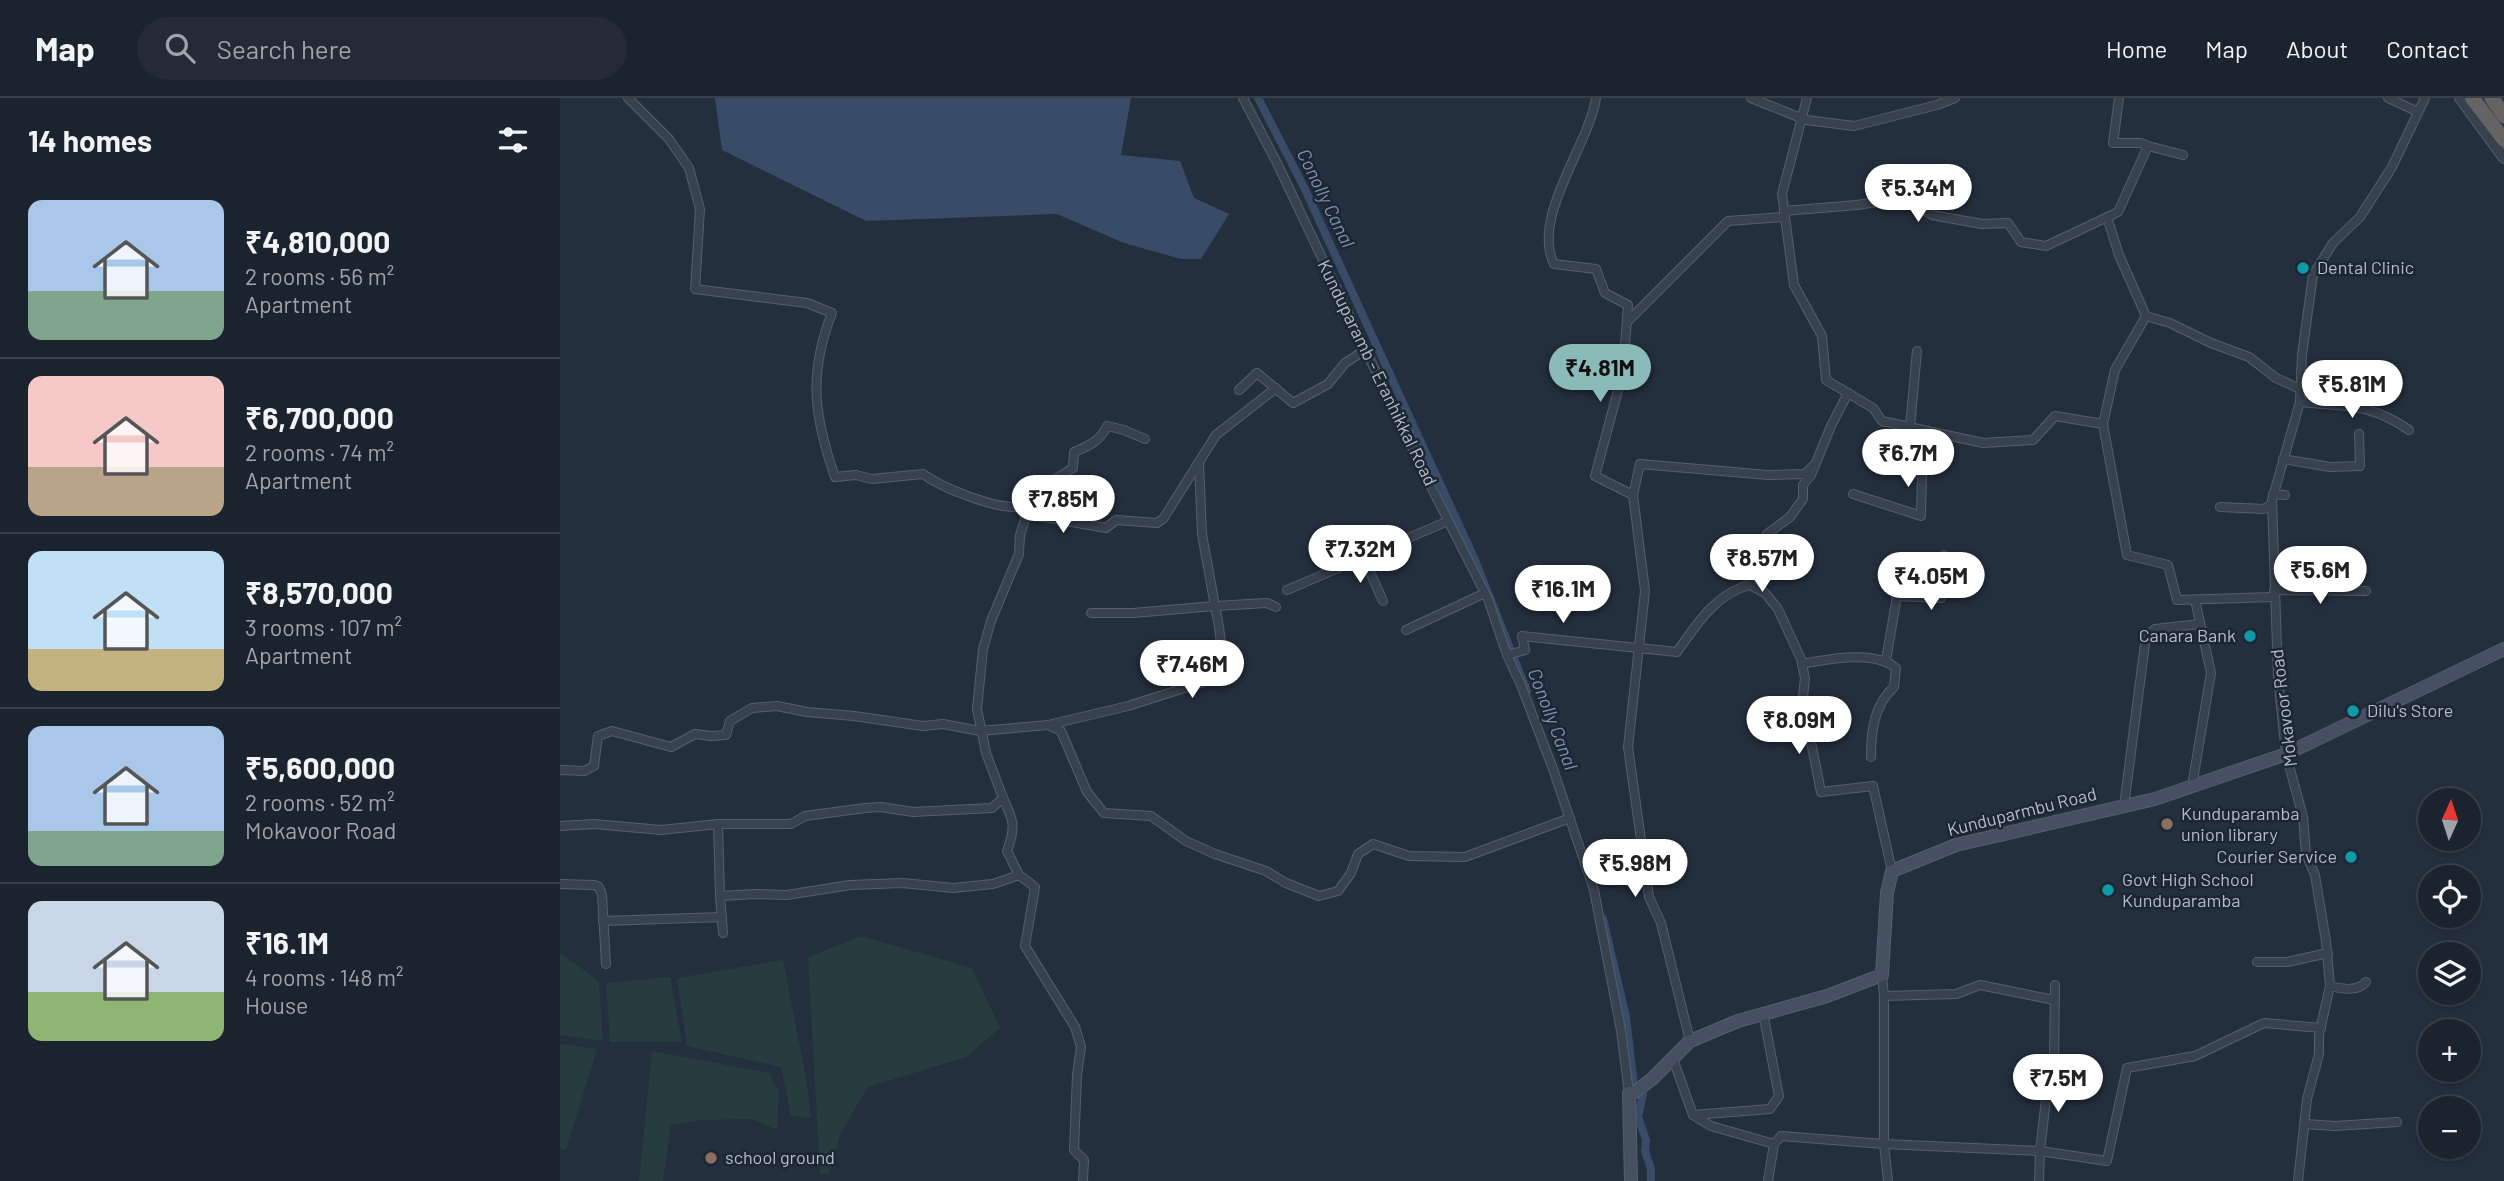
<!DOCTYPE html>
<meta charset="utf-8">
<style>
:root{--surface:#1b232e;--page:#242b36;--text:#f1f3f6;--muted:#a0a4aa;--line:#39404a;--accent:#8bbbb9}
body{margin:0;font-family:Barlow,sans-serif;background:var(--page);color:var(--text);height:100vh;display:flex;flex-direction:column;font-size:26px;white-space:nowrap}
*{box-sizing:border-box;margin:0}
p{font-size:23px;color:var(--muted)}
.icon{flex:none;width:38px;height:38px;fill:none;stroke:currentColor;stroke-width:2;stroke-linecap:round;stroke-linejoin:round}
.map{position:relative;flex:1;overflow:hidden}
.sheet{display:flex;flex-direction:column;background:var(--surface);width:560px}
.sheet>*{flex:none}
.needle{width:46px;rotate:3deg}
.fabs{position:absolute;left:1858px;top:690px;display:grid;gap:14px}
.fabs a{display:grid;place-items:center;width:63px;height:63px;border-radius:50%;background:var(--surface);box-shadow:0 4px 10px #0003,0 0 0 2px var(--line);font-size:35px}
.price{position:absolute;translate:-50% -60px;padding:0 16px;border-radius:24px;background:#fff;color:#222;font-size:23px;line-height:46px;filter:drop-shadow(0 2px 4px #0008)}
.price::after{content:'';position:absolute;left:50%;top:42px;width:21px;height:16px;margin-left:-10px;background:inherit;clip-path:polygon(0 0,100% 0,50% 100%)}
.price.current{background:var(--accent);color:#111}
ul{padding:0;list-style:none}
li{display:flex;align-items:center;gap:21px;height:175px;padding:0 28px}
li+li{border-top:2px solid var(--line)}
li span{display:grid;place-items:center;flex:none;width:196px;height:140px;border-radius:14px;color:#555}
li>.icon{margin-inline-start:auto}
span .icon{width:84px;height:84px;fill:#fffc;stroke-width:1}
li b{font-size:30px}
h2{display:flex;justify-content:space-between;align-items:center;height:84px;padding:0 28px;font-size:30px}
header{display:flex;align-items:center;gap:42px;box-sizing:border-box;height:98px;padding:0 35px;background:var(--surface);border-bottom:2px solid var(--line)}
header strong{font-size:33px}
nav{display:flex;gap:38px;margin-inline-start:auto;font-size:24px}
.search{width:490px;height:63px;background:var(--page);display:flex;align-items:center;gap:18px;box-sizing:border-box;padding:0 24px;border-radius:38px;color:var(--muted);font-size:26px}
main{display:flex;flex:1;min-height:0}
.map>svg:first-child{display:block}
</style>
<header>
<strong>Map</strong>
<div class="search"><svg class="icon" aria-label="search" viewBox="0 0 24 24"><circle cx="10" cy="10" r="6"/><path d="M15 15l6 6"/></svg>Search here</div>
<nav><a>Home</a><a>Map</a><a>About</a><a>Contact</a></nav>
</header>
<main>
<section class="sheet">
<h2>14 homes<svg class="icon" aria-label="filters" viewBox="0 0 24 24"><path d="M4 7h16M4 17h16"/><circle cx="9" cy="7" r="2"/><circle cx="15" cy="17" r="2"/></svg></h2>
<ul>
<li><span style="background:linear-gradient(#a9c7e8 65%,#7fa58c 0)"><svg class="icon" aria-label="home" viewBox="0 0 24 24"><path d="M3 11l9-7 9 7M6 9v11h12V9"/></svg></span><div><b>₹4,810,000</b><p>2 rooms · 56 m²</p><p>Apartment</p></div></li>
<li><span style="background:linear-gradient(#f6c9c9 65%,#b9a48a 0)"><svg class="icon" aria-label="home" viewBox="0 0 24 24"><path d="M3 11l9-7 9 7M6 9v11h12V9"/></svg></span><div><b>₹6,700,000</b><p>2 rooms · 74 m²</p><p>Apartment</p></div></li>
<li><span style="background:linear-gradient(#bfe0f5 70%,#c2b280 0)"><svg class="icon" aria-label="home" viewBox="0 0 24 24"><path d="M3 11l9-7 9 7M6 9v11h12V9"/></svg></span><div><b>₹8,570,000</b><p>3 rooms · 107 m²</p><p>Apartment</p></div></li>
<li><span style="background:linear-gradient(#a9c7e8 75%,#7fa58c 0)"><svg class="icon" aria-label="home" viewBox="0 0 24 24"><path d="M3 11l9-7 9 7M6 9v11h12V9"/></svg></span><div><b>₹5,600,000</b><p>2 rooms · 52 m²</p><p>Mokavoor Road</p></div></li>
<li><span style="background:linear-gradient(#c9d6e8 65%,#8fb573 0)"><svg class="icon" aria-label="home" viewBox="0 0 24 24"><path d="M3 11l9-7 9 7M6 9v11h12V9"/></svg></span><div><b>₹16.1M</b><p>4 rooms · 148 m²</p><p>House</p></div></li>
</ul>
</section>
<div class="map">
<svg width="1944" height="1083" viewBox="0 0 1944 1083">
<rect width="100%" height="100%" fill="#242f3e"/>
<g fill="#263c3f">
<path d="M301,838L412,870L440,930L406,959L308,989L281,1034L269,1076H260L248,859Z"/>
<path d="M0,855L39,883L43,943L0,937Z"/>
<path d="M223,862L246,979L251,1020L231,1018L221,969L127,948L117,880Z"/>
<path d="M110,879L122,944H50L46,885Z"/>
<path d="M0,946L37,951L6,1052L0,1050Z"/>
<path d="M92,953L209,975L219,994L217,1032L192,1021L141,1022L111,1027L103,1083H79Z"/>
</g>
<path fill="#394c67" d="M155,0H571L561,57L620,63L634,100L669,116L641,161H621L564,145L497,116L306,123L162,52Z"/>
<g fill="none" stroke-linecap="round" stroke-linejoin="round">
<g stroke="#394c67" stroke-width="8">
<path d="M698,0L744,89L915,462L967,593"/>
<path d="M1043,821L1066,919L1074,988L1083,996L1078,1019L1086,1042L1085,1053L1091,1071V1083"/>
</g>
<g stroke="#565f6c" stroke-width="10">
<g id="minor">
<path d="M683,0L717,65L864,375L928,501L947,557L961,587L993,671L1034,792L1061,932L1069,995"/>
<path d="M1036,0C1029,47 971,119 994,166L1036,171L1045,195L1068,207L1063,274L1035,378L1073,397L1085,493L1068,649L1089,799L1101,825L1130,943"/>
<path d="M1191,0L1246,22L1294,28L1377,7L1395,0"/>
<path d="M1247,0L1222,96L1234,187L1262,238L1266,282L1313,310L1322,323L1423,345L1473,342L1495,318L1543,326L1567,457L1608,467L1617,502L1714,499"/>
<path d="M1828,0L1858,14"/>
<path d="M1588,48L1623,57"/>
<path d="M1224,113L1297,107L1342,100L1372,117L1422,126L1448,125L1461,144L1486,148L1558,114L1588,48L1581,45H1553L1559,0"/>
<path d="M1547,119L1559,157L1586,218L1610,225L1651,245L1689,259L1716,280L1740,291"/>
<path d="M1067,224L1168,123L1225,119"/>
<path d="M679,292L697,275L733,305L768,286L785,265L805,252"/>
<path d="M1740,304C1787,309 1808,304 1849,332"/>
<path d="M1543,326L1555,272L1586,218"/>
<path d="M1350,329L1357,253"/>
<path d="M1723,361L1770,369L1800,368L1799,336"/>
<path d="M1293,396L1361,418L1363,332"/>
<path d="M1713,396L1725,397"/>
<path d="M1073,397L1080,366L1208,377L1245,376L1253,368"/>
<path d="M470,406L474,387L494,382L513,370L514,354C529,348 540,343 547,328L564,332L585,341"/>
<path d="M1660,409L1704,411L1712,406"/>
<path d="M466,416L546,430L556,422L597,425L603,421L656,337L716,290"/>
<path d="M803,459L823,503"/>
<path d="M1190,487L1205,495L1218,511L1241,561L1245,580L1243,599L1246,619L1261,694L1313,688L1332,773"/>
<path d="M727,492L888,423"/>
<path d="M1714,492L1806,493"/>
<path d="M531,515H573L655,508L642,436L639,364"/>
<path d="M846,532L925,495"/>
<path d="M947,557L965,552L962,538L1117,554C1136,527 1156,495 1190,487L1191,471L1216,452L1207,436L1230,419L1243,401V387L1251,377L1271,328L1288,295"/>
<path d="M1326,562L1337,498L1381,500L1384,457"/>
<path d="M1242,566C1269,561 1314,552 1336,570L1334,589C1314,607 1311,633 1311,659"/>
<path d="M488,627L568,608L656,580C665,558 660,531 655,508L707,505L716,509"/>
<path d="M0,672L24,673L34,668L38,638L52,633L111,649L135,636L151,638L166,637L170,623L192,610L217,608L247,614L294,618L363,628L383,626L420,633L488,627L501,633L527,694L544,715L591,718L626,743L655,756L706,773L726,785L759,798L778,793L791,775L798,756L813,746L849,758L905,759L1010,720"/>
<path d="M1632,688L1651,575L1635,502"/>
<path d="M443,700C454,723 456,729 447,753L459,777L475,789L465,848L515,929L521,949L517,977L514,1052L524,1062L523,1083"/>
<path d="M1564,708L1586,538L1595,531L1640,526"/>
<path d="M158,726L160,798"/>
<path d="M0,728L34,726L101,732L158,726H231L245,718L305,710L321,709L353,714L432,710L443,700L426,655L417,611L423,551L431,523L459,456L460,437L470,406C465,407 459,409 453,409C429,408 382,390 363,376L312,381L296,377L275,379C254,319 248,276 272,215L247,205L135,191L140,111L129,70L109,41L68,0"/>
<path d="M0,786L34,787L39,789L42,797L46,866"/>
<path d="M43,823L162,819"/>
<path d="M163,835L160,798L196,796L227,797L290,787L343,785L393,790L433,786L459,777"/>
<path d="M1697,864H1727L1768,855"/>
<path d="M1322,877L1324,898V1046L1328,1083"/>
<path d="M1770,888C1782,891 1797,894 1806,884"/>
<path d="M1324,898L1396,896L1420,887L1494,902"/>
<path d="M1113,961L1133,1017L1151,1028L1214,1046"/>
<path d="M1494,968L1495,887"/>
<path d="M1133,1017L1210,1011L1219,998L1203,915"/>
<path d="M1745,1026L1775,1028L1837,1024"/>
<path d="M1208,1083L1214,1046L1221,1038L1324,1046L1480,1053L1547,1063L1567,970L1635,958L1704,925L1761,930"/>
<path d="M1479,1083L1480,1053L1489,975L1494,968L1504,967"/>
<path d="M1738,1083L1747,1001L1759,956V937L1770,888L1766,843L1755,777L1746,756L1743,719L1726,656L1718,580L1712,402L1740,304L1742,257L1753,177L1773,145L1800,119L1832,69L1865,0"/>
</g>
</g>
<g stroke="#565f6c" stroke-width="12">
<path id="tertiary" d="M1900,0L1944,60"/>
</g>
<g stroke="#565f6c" stroke-width="14">
<path id="secondary" d="M1071,1083L1069,995L1075,994L1092,981L1130,943L1178,923L1267,898L1322,877L1327,795L1332,773L1396,747L1595,701L1726,656L1944,551"/>
</g>
<g stroke="#434c59" stroke-width="16">
<g id="trunk">
<path d="M1912,0L1944,42"/>
<path d="M1932,0L1944,18"/>
</g>
</g>
<use href="#minor" stroke="#38414e" stroke-width="8"/>
<use href="#tertiary" stroke="#38414e" stroke-width="10"/>
<use href="#secondary" stroke="#465061" stroke-width="12"/>
<use href="#trunk" stroke="#656462" stroke-width="14"/>
</g>
<g fill="#0f9aa8" stroke="#1d2633" stroke-width="2.5">
<circle cx="1743" cy="170" r="7"/>
<circle cx="1690" cy="538" r="7"/>
<circle cx="1793" cy="613" r="7"/>
<circle cx="1791" cy="759" r="7"/>
<circle cx="1548" cy="792" r="7"/>
</g>
<g fill="#8d6e63" stroke="#1d2633" stroke-width="2.5">
<circle cx="1607" cy="726" r="7"/>
<circle cx="151" cy="1060" r="7"/>
</g>
<g text-anchor="middle" stroke-width="5" stroke-linejoin="round" paint-order="stroke">
<g font-size="18" fill="#b4bcc9" stroke="#1d2633" text-anchor="start">
<text x="1757" y="176">Dental Clinic</text>
<text x="1676" y="544" text-anchor="end">Canara Bank</text>
<text x="1807" y="619">Dilu's Store</text>
<text x="1621" y="722">Kunduparamba<tspan x="1621" dy="21">union library</tspan></text>
<text x="1777" y="765" text-anchor="end">Courier Service</text>
<text x="1562" y="788">Govt High School<tspan x="1562" dy="21">Kunduparamba</tspan></text>
<text x="165" y="1066">school ground</text>
</g>
<g font-size="18" fill="#b4bcc9" stroke="#1d2633">
<text transform="translate(817 275) rotate(64)" y="6">Kunduparamb - Eranhikkal Road</text>
<text transform="translate(1724 610) rotate(-97)" y="6">Mokavoor Road</text>
<text transform="translate(1462 714) rotate(-14)" y="6">Kunduparmbu Road</text>
</g>
<g font-size="19" font-style="italic" fill="#7c92b1" stroke="#1d2633">
<text transform="translate(766 100) rotate(64)" y="7">Conolly Canal</text>
<text transform="translate(993 621) rotate(69)" y="7">Conolly Canal</text>
</g>
</g>
</svg>
<div class="fabs">
<a><svg class="needle" viewBox="-14 -14 28 28"><path d="M0-13l5 13h-10z" fill="#e53935"/><path d="M0 13l5-13h-10z" fill="#a0a4aa"/></svg></a>
<a><svg class="icon" aria-label="locate" viewBox="0 0 24 24"><circle cx="12" cy="12" r="6"/><path d="M12 2v4M12 18v4M2 12h4M18 12h4"/></svg></a>
<a><svg class="icon" aria-label="layers" viewBox="0 0 24 24"><path d="M12 4l9 5-9 5-9-5zM3 14l9 5 9-5"/></svg></a>
<a>+</a>
<a>−</a>
</div>
<b class="price" style="left:1358px;top:126px">₹5.34M</b>
<b class="price current" style="left:1040px;top:306px">₹4.81M</b>
<b class="price" style="left:1792px;top:322px">₹5.81M</b>
<b class="price" style="left:1348px;top:391px">₹6.7M</b>
<b class="price" style="left:503px;top:437px">₹7.85M</b>
<b class="price" style="left:800px;top:487px">₹7.32M</b>
<b class="price" style="left:1202px;top:496px">₹8.57M</b>
<b class="price" style="left:1760px;top:508px">₹5.6M</b>
<b class="price" style="left:1371px;top:514px">₹4.05M</b>
<b class="price" style="left:1003px;top:527px">₹16.1M</b>
<b class="price" style="left:632px;top:602px">₹7.46M</b>
<b class="price" style="left:1239px;top:658px">₹8.09M</b>
<b class="price" style="left:1075px;top:801px">₹5.98M</b>
<b class="price" style="left:1498px;top:1016px">₹7.5M</b>
</div>
</main>
